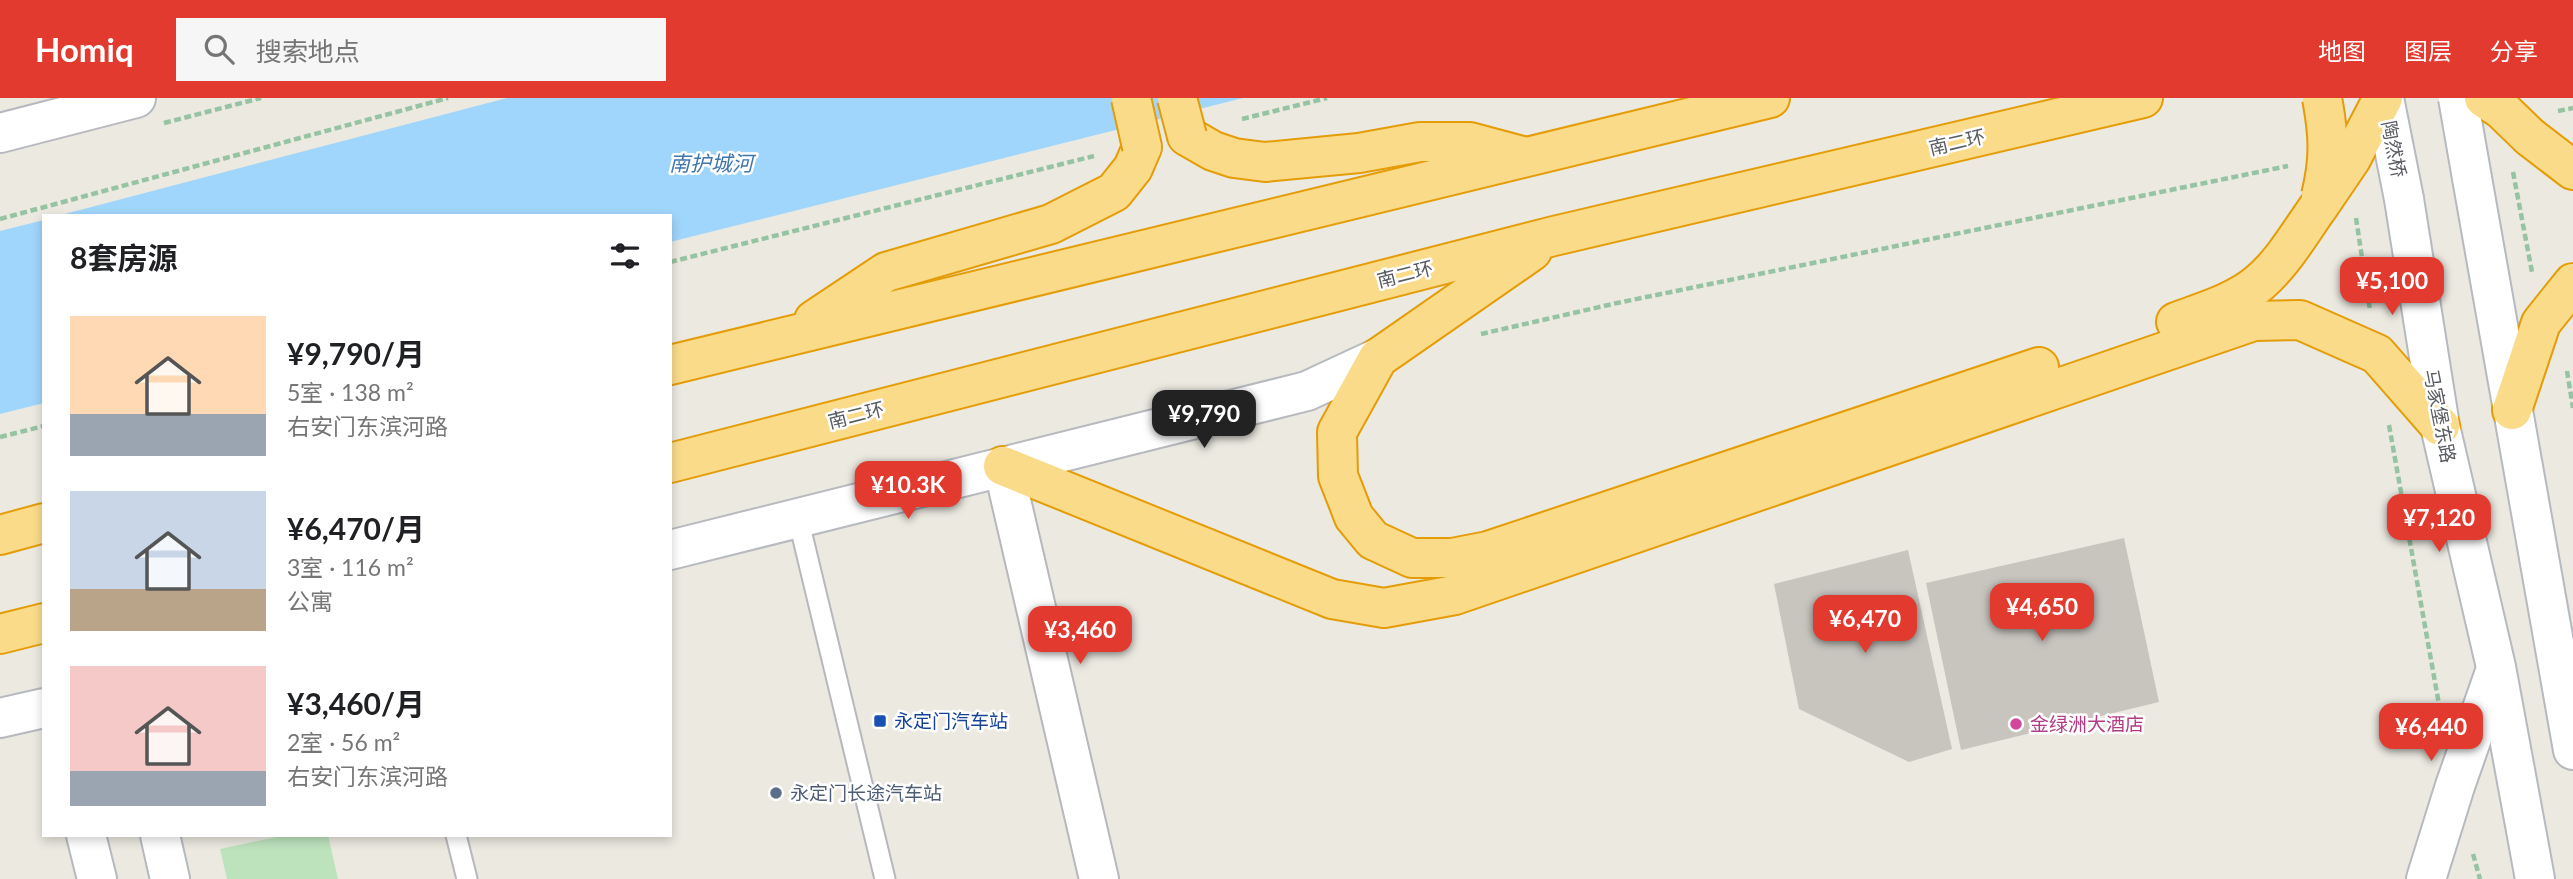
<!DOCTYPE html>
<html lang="zh">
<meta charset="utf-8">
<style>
:root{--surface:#fff;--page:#f6f6f6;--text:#202124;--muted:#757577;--accent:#e23a2f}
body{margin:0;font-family:Lato,"Noto Sans SC",sans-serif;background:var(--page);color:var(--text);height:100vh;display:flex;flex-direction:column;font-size:26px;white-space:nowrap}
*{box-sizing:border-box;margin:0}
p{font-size:23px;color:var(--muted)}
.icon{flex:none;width:38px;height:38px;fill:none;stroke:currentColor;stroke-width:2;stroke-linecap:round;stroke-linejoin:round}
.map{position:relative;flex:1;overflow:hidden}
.side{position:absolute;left:42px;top:116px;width:630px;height:623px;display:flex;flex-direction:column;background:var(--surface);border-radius:0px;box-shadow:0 4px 10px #0003}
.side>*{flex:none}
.price{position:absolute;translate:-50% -60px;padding:0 16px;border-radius:14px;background:var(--accent);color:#fff;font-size:23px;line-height:46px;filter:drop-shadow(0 2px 4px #0008)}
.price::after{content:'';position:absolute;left:50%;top:42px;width:21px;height:16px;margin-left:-10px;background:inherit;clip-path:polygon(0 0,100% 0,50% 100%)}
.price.active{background:#222;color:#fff}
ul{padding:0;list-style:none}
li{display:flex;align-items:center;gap:21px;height:175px;padding:0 28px}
li span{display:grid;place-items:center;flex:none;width:196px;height:140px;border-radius:0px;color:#555}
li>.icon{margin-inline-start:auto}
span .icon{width:84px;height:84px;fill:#fffc;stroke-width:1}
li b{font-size:30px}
h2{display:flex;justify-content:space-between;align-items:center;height:84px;padding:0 28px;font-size:30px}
header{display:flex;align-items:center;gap:42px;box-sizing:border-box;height:98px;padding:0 35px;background:var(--accent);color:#fff}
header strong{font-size:33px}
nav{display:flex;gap:38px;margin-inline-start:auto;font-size:24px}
.search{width:490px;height:63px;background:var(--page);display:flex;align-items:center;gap:18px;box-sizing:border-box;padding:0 24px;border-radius:0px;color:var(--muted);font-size:26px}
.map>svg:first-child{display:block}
</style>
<header>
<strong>Homiq</strong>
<div class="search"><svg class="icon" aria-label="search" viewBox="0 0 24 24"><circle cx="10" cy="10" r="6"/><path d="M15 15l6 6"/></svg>搜索地点</div>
<nav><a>地图</a><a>图层</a><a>分享</a></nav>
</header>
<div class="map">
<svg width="2573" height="781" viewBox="0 0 2573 781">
<rect width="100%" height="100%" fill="#ebe9e0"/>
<path fill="#bde3bd" d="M286,737H328L338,781H227L220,751Z"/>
<g fill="#a0d5fc">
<path d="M507,0H1243L670,144V117H61Z"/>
<path d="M44,122V305L0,316V133Z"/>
</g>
<g fill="#c8c5bf">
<path d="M2124,440L2159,604L1961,652L1926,485Z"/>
<path d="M1908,452L1952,651L1909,664L1799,611L1774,486Z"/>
</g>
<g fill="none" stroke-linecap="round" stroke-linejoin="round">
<g stroke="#b6b8bd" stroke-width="23">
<g id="lane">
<path d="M798,420L885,781"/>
<path d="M456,737L467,781"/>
</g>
</g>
<g stroke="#b6b8bd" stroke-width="42">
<path id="street" d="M1003,368L1099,781"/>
</g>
<g stroke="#b6b9bf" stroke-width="42">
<g id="secondary">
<path d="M0,35L136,0"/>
<path d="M2472,80L2573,652"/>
<path d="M2404,101L2440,328L2496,569L2535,781"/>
<path d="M670,452L1307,293L1378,260"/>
<path d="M0,620L44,610"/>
<path d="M86,737L97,781"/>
<path d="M160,737L170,781"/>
<path d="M2426,781L2455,688L2496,571"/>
</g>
</g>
<g stroke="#e49c08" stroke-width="42">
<g id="highway">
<path d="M1187,38L1213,53L1234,60L1265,64L1359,55L1420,44H1470L1522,58"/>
<path d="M2530,39L2573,72"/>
<path d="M1532,153L1378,260L1337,334L1338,378L1354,419L1373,442L1412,460H1452L1488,453L2039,269"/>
<path d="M814,222L886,174L1051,126L1114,94L1133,70L1142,49"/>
<path d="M2176,224C2203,214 2237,204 2259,185C2283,165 2301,133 2319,108"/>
<path d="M670,267L1770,0"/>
<path d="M2512,312L2541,225L2573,185"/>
<path d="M670,365L1554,138L2143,0"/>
<path d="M1003,368L1332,501L1384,510L1455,497L2254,223L2300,222L2377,256L2440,328"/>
<path d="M0,437L44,425"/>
<path d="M0,536L44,525"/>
</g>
</g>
<g stroke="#96c3a2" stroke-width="4.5" stroke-dasharray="7 3.5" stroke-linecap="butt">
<path d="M2558,13L2573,10"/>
<path d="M1242,21L1327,0"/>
<path d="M164,25L261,0"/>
<path d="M2513,74L2532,174"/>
<path d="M2356,120L2370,212"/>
<path d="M0,121L448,0"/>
<path d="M670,164L1094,58"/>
<path d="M1481,236L1617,205L2288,68"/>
<path d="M2567,273L2573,310"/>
<path d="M2389,327L2440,612"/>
<path d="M0,339L44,328"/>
<path d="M2473,756L2480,781"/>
</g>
<use href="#lane" stroke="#fff" stroke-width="19"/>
<use href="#street" stroke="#fff" stroke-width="38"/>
<use href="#secondary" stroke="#fff" stroke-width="38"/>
<use href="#highway" stroke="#f9db89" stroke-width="38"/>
<g stroke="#b6b9bf" stroke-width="42" stroke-linecap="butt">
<g id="secondary-bridge">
<path d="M2384,0L2404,101"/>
<path d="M2458,0L2472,80"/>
</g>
</g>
<g stroke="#e49c08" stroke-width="42" stroke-linecap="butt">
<g id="highway-bridge">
<path d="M1131,0L1142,49"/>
<path d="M1177,0L1187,38"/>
<path d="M2484,0L2501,11L2530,39"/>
<path d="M2321,98C2330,61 2329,37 2322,0"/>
<path d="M2319,108L2351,61L2383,0"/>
</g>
</g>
<use href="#secondary-bridge" stroke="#fff" stroke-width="38"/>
<use href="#highway-bridge" stroke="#f9db89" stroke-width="38"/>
</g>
<rect fill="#1a4fb4" stroke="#fff" stroke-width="2.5" x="873" y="616" width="14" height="14" rx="3.5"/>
<circle fill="#d1479c" stroke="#fff" stroke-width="2.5" cx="2016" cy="626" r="7"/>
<circle fill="#5c6f8a" stroke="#fff" stroke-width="2.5" cx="776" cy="695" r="7"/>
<g text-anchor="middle" stroke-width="5" stroke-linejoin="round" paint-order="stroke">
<g font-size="19" fill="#595c61" stroke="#fff">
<text transform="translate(1957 44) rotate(-13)" y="7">南二环</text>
<text transform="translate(2394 51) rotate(79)" y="7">陶然桥</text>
<text transform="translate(1405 176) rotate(-14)" y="7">南二环</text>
<text transform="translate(856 317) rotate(-14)" y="7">南二环</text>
<text transform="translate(2440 318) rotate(79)" y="7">马家堡东路</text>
</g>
<g font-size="19" fill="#164399" stroke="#fff" text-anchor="start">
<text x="894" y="630">永定门汽车站</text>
</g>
<g font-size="19" fill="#b23c85" stroke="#fff" text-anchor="start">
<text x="2030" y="633">金绿洲大酒店</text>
</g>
<g font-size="19" fill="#4e5e75" stroke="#fff" text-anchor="start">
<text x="790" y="702">永定门长途汽车站</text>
</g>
<g font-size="21" font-style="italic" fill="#3f76ac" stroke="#fff">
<text x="711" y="73">南护城河</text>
</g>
</g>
</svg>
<b class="price" style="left:2392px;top:219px">¥5,100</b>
<b class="price active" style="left:1204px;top:352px">¥9,790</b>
<b class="price" style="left:908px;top:423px">¥10.3K</b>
<b class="price" style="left:2439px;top:456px">¥7,120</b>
<b class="price" style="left:2042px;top:545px">¥4,650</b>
<b class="price" style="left:1865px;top:557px">¥6,470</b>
<b class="price" style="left:1080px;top:568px">¥3,460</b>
<b class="price" style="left:2431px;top:665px">¥6,440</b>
<section class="side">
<h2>8套房源<svg class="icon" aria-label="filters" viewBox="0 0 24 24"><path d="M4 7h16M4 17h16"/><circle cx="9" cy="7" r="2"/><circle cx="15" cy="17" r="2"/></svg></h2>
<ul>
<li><span style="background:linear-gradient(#ffd9b3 70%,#9aa5b1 0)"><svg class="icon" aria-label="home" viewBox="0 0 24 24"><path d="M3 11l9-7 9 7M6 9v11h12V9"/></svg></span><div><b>¥9,790/月</b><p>5室 · 138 m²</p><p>右安门东滨河路</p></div></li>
<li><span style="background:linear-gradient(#c9d6e8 70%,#b9a48a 0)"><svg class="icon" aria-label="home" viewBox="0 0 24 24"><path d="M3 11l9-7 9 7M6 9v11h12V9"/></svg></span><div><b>¥6,470/月</b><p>3室 · 116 m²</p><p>公寓</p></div></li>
<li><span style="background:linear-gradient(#f6c9c9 75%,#9aa5b1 0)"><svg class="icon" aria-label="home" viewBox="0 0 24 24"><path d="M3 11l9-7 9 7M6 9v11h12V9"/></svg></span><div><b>¥3,460/月</b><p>2室 · 56 m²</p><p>右安门东滨河路</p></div></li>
</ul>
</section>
</div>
